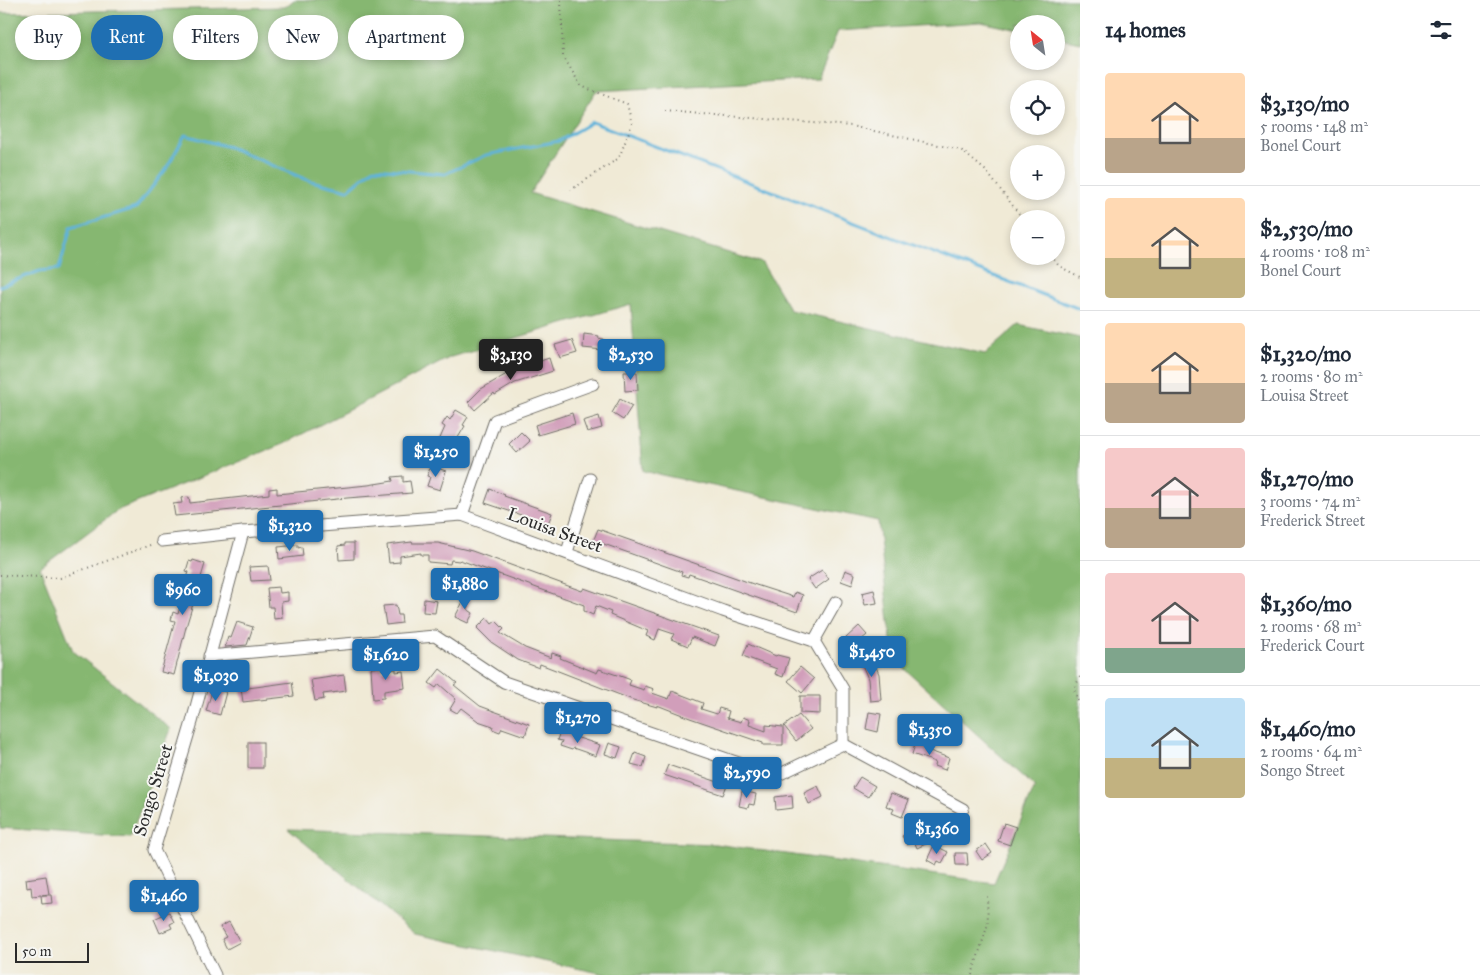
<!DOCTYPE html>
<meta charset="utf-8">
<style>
:root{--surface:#fff;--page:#f2f2f3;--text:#1f2937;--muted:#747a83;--line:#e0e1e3;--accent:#1f6fb2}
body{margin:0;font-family:"IM FELL Great Primer",serif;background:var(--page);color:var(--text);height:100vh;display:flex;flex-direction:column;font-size:19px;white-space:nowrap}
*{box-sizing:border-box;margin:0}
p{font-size:16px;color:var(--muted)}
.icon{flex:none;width:28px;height:28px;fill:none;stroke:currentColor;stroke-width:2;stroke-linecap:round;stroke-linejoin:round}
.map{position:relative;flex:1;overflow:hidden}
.sheet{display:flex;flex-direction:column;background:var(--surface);width:400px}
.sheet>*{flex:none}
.banner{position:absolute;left:15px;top:15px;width:475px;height:45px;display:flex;gap:10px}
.needle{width:32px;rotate:330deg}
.controls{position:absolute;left:1010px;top:15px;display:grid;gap:10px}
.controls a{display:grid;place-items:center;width:55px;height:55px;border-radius:50%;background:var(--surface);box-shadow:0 2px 8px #0003;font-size:25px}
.scale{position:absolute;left:15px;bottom:12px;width:74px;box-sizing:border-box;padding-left:5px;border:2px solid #2b2b2b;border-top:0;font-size:14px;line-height:18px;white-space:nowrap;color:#2b2b2b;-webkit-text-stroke:4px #f6f6f2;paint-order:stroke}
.price{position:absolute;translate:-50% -42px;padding:0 11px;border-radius:5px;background:var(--accent);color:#fff;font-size:16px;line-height:32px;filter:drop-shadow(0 1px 2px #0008)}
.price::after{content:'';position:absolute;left:50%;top:30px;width:15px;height:11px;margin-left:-8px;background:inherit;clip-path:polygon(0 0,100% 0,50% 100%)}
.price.active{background:#222;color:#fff}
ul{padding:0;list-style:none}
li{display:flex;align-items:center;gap:15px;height:125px;padding:0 25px}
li+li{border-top:1px solid var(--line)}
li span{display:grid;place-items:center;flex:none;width:140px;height:100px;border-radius:5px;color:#555}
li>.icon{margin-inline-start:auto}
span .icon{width:60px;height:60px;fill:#fffc;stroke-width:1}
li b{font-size:21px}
h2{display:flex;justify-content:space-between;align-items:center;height:60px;padding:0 25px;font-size:21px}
.pill{padding:0 18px;border-radius:22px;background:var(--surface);box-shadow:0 2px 8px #0003;font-size:18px;line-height:45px}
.pill.active{background:var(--accent);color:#fff}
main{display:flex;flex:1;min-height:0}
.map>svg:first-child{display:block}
</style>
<main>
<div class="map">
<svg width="1080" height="975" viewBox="0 0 1080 975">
<rect width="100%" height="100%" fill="#f6f6f2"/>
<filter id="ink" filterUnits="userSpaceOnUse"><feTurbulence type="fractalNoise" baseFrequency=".02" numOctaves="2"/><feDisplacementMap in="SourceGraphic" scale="10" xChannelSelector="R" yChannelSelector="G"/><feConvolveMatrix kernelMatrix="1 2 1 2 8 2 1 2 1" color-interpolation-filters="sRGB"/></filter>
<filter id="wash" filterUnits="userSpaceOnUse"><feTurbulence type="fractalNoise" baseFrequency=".0096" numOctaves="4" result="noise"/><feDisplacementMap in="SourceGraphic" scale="20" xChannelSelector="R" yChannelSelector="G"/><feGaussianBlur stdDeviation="1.12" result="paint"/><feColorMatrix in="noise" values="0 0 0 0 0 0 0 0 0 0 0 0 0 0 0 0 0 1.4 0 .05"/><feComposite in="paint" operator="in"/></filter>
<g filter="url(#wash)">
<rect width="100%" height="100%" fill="#f0ead6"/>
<path fill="#86b771" stroke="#58714e" d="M294,0H1080V43L1056,38V24H1019V30L981,22L838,31L818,79L596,91L530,193L762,263L790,310L985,354L1018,325L1080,338V975H609L415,934L288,829L715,844L994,883L1035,787L893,658L878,521L643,471L631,304L451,357L283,444L118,510L40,568L73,651L171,729L130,837L0,828V13L285,7Z"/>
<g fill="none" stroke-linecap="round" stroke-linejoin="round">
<path stroke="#5eb3da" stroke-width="3" d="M0,286L40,271L59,269L71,227L136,208L166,169L185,135L229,147L307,180L348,190L374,168L445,174L486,155L559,141L592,122L1080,309"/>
</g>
<g id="blocks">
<g fill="#d19eba">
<path d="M584,334L599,336L598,338L604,339L603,350L583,348Z"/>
<path d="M572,340L577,353L560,358L555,345Z"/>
<path d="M549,358L553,371L515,383L495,395L494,393L475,410L468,402L481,389L517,368L518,369Z"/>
<path d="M624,372H637L638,390L625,391Z"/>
<path d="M620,399L632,406L623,420L612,413Z"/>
<path d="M456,410L468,417L463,425L465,426L456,441L457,442L450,457L439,453L443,445L438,443L445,427L442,425L447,417L450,420Z"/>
<path d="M572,413L575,424L538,435L535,425Z"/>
<path d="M599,416L602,428L587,432L583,421Z"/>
<path d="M521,432L530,441L517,453L509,444Z"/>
<path d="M434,467L446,471L440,490L427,486L430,477L427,476L430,468L433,469Z"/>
<path d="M403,476V482L410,481L412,493L347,498L175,516L173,504L182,503L181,498L189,497L190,503L269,494V489L277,488V494L368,485L393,481L392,477Z"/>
<path d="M490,489L505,495L504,496L552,513L548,524L485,503Z"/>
<path d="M598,529L756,585L793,597L795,592L803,595L797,612L689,574L688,577L681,575L682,572L601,543L600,547L592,544Z"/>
<path d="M412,542V543H438L472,551L582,591L584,588L719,636L715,646L692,637L688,646L671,639L674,634L659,629L655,640L646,636L648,631L610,615L611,612L596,606L593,615L584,611V605L460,560L459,561L451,560L450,564L428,562V555H421V553L400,556V562L389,563L387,545Z"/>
<path d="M345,543H354V559L339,560L338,546L345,545Z"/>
<path d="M298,545V548L302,547L303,556L279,559L278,547Z"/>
<path d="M193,560L205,564L186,627L174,675L161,672L175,621L171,620L173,612L178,614L182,599H180L189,572L186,571L189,561L192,562Z"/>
<path d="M268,566L270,580L251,581L249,567Z"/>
<path d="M822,570L829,579L815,589L808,579Z"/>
<path d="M845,570L855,574L852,585L841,581Z"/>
<path d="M279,587L280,593L288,592V601L281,602L282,618L274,619L273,607H269L267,588Z"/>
<path d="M874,590L877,603L865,605L862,593Z"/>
<path d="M468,592L472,594L467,609L473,613L468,623L455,617Z"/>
<path d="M424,599L437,601L435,613L423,612Z"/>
<path d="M396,605L398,615H401L402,623L386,625L383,606Z"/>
<path d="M487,618L492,624L496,621L504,629L500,633L525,648L551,658L552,653L561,656L560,658L597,673L599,669L623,677L631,680L629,685L644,690L645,686L654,689L652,693L669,699L672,691L703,703L701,709L717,714L719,708L729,711L727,718L741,722L743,717L750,720L749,725L766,731V725L783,727V745H763V743L690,718L657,705V707L633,700L540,664L539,668L518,660L491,642L477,628Z"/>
<path d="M237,622L253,627L247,645L225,647L228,637L231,638Z"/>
<path d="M859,626L867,635L854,646L846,638Z"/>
<path d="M748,644L776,656L777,655L789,658L783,677L775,674L777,669L743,656Z"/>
<path d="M871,655L879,674L881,700L870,701L868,679L860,660Z"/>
<path d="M382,667V670L396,669V672L403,671L405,688L384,691V698L373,699L371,668Z"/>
<path d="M800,667L814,679L802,693L788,681Z"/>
<path d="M440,669L457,683L454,685L480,706L529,724L525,736L502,728L500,732L492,729L493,726L478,721L461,708L457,713L450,709L456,699L439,684L436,688L429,683Z"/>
<path d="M344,675L346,691L323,694L324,699L315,701L311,680Z"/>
<path d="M292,682L294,696L243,702L241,689Z"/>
<path d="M213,688L226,692L220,715L206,711Z"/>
<path d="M800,696H820V714L800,713Z"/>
<path d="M869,712L881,714L878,732L866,729Z"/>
<path d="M799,715L811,729L796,741L784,726Z"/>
<path d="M560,732L600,745L596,756L573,748L572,750L560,746L562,741L557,740Z"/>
<rect x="248" y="742" width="15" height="26"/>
<path d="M916,742L928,746L927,750L949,758L945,770L934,766L935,762L912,754Z"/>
<path d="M609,743L621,747L617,758L605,754Z"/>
<path d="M635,753L646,757L643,767L631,764Z"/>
<path d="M668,765L727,785L723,795L664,775Z"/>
<path d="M860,777L875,786L868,797L853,788Z"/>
<path d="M818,786L823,797L809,804L804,793Z"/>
<path d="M742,791L756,794L754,805L749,804L748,808L739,806Z"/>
<path d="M891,793L909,800L902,817L892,813L894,809L886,806Z"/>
<path d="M792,795L793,808L776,810L775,797Z"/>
<path d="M1004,823L1016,827L1010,845L998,841Z"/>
<path d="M920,827L928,843L917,848L914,841L907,845L902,836Z"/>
<path d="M986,844L992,853L982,860L976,851Z"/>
<path d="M934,845L948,852L942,863L938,861L936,865L927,860Z"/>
<path d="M955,853H967L968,865H956Z"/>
<path d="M46,876L49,894L42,895H51L52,903L42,904L41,895L32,896L31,887L27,888L26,879Z"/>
<path d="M169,912L174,922L170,924L172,928L160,933L154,919Z"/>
<path d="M229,922L240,942L227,949L222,939L226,937L220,927Z"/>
</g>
</g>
</g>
<g filter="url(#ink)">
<use href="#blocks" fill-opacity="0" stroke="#706e67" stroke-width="1"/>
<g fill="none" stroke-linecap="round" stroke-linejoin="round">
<g stroke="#706e67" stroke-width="13">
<g id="minor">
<path d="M462,515L495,420L593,384"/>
<path d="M162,541L243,532L462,515L723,611L814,641L843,689V744"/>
<path d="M567,552L590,479"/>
<path d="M814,641L836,602"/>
<path d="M209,656L435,636L504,682L776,776L843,744"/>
<path d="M843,744L963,809"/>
<path d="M215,975L154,850L192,722L243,532"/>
</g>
</g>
<g stroke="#706e67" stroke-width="2" stroke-dasharray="1 4" stroke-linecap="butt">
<path d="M561,0L563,56L581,86L627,104L632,124L619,158L571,190"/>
<path d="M665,111L851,126L961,150L986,171L1023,219"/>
<path d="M1051,256L1059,266L1080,277"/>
<path d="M0,575L60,578L153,544"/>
<path d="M1080,677L1074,689L1080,707"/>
<path d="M972,975L988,924L987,896"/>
</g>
<use href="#minor" stroke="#fff" stroke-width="11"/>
</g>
</g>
<g text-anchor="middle" stroke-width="4" stroke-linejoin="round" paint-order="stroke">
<g font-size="18" fill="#2b2b2b" stroke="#f6f6f2">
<text transform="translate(555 530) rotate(20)" y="6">Louisa Street</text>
<text transform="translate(153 790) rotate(-73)" y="6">Songo Street</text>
</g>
</g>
</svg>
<div class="controls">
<a><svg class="needle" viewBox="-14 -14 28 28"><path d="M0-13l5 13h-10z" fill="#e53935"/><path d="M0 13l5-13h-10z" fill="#747a83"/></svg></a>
<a><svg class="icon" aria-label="locate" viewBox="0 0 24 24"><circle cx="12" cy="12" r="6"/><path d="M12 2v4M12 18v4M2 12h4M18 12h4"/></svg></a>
<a>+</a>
<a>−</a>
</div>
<div class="scale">50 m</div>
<b class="price active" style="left:511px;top:381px">$3,130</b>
<b class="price" style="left:631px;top:381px">$2,530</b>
<b class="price" style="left:436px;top:478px">$1,250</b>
<b class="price" style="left:290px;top:552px">$1,320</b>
<b class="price" style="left:465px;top:610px">$1,880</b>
<b class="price" style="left:183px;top:616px">$960</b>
<b class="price" style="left:872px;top:678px">$1,450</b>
<b class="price" style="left:386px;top:681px">$1,620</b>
<b class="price" style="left:216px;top:702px">$1,030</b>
<b class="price" style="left:578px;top:744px">$1,270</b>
<b class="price" style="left:930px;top:756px">$1,350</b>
<b class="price" style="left:747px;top:799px">$2,590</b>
<b class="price" style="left:937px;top:855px">$1,360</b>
<b class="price" style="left:164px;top:922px">$1,460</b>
<div class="banner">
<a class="pill">Buy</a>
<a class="pill active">Rent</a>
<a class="pill">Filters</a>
<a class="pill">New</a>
<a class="pill">Apartment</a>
</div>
</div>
<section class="sheet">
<h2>14 homes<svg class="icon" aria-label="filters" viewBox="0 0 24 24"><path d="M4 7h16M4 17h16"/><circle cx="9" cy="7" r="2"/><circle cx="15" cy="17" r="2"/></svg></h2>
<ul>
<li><span style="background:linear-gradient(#ffd9b3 65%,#b9a48a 0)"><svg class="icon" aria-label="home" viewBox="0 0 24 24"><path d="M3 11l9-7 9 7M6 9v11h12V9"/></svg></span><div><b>$3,130/mo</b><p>5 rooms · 148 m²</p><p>Bonel Court</p></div></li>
<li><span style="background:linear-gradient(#ffd9b3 60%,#c2b280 0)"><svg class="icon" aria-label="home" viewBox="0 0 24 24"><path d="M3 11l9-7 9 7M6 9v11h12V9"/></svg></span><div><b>$2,530/mo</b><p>4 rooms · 108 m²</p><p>Bonel Court</p></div></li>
<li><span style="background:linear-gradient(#ffd9b3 60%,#b9a48a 0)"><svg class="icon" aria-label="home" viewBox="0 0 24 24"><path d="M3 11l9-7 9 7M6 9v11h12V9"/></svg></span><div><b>$1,320/mo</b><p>2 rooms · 80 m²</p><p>Louisa Street</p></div></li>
<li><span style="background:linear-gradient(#f6c9c9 60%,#b9a48a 0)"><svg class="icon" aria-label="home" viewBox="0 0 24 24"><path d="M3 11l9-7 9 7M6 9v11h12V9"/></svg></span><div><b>$1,270/mo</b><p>3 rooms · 74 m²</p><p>Frederick Street</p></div></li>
<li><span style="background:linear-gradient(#f6c9c9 75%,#7fa58c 0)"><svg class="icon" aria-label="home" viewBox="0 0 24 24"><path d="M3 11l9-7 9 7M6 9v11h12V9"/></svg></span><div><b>$1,360/mo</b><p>2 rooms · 68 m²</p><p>Frederick Court</p></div></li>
<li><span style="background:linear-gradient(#bfe0f5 60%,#c2b280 0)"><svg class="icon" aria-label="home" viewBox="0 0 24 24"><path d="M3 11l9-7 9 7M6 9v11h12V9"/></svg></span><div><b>$1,460/mo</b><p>2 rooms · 64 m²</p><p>Songo Street</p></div></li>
</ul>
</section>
</main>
